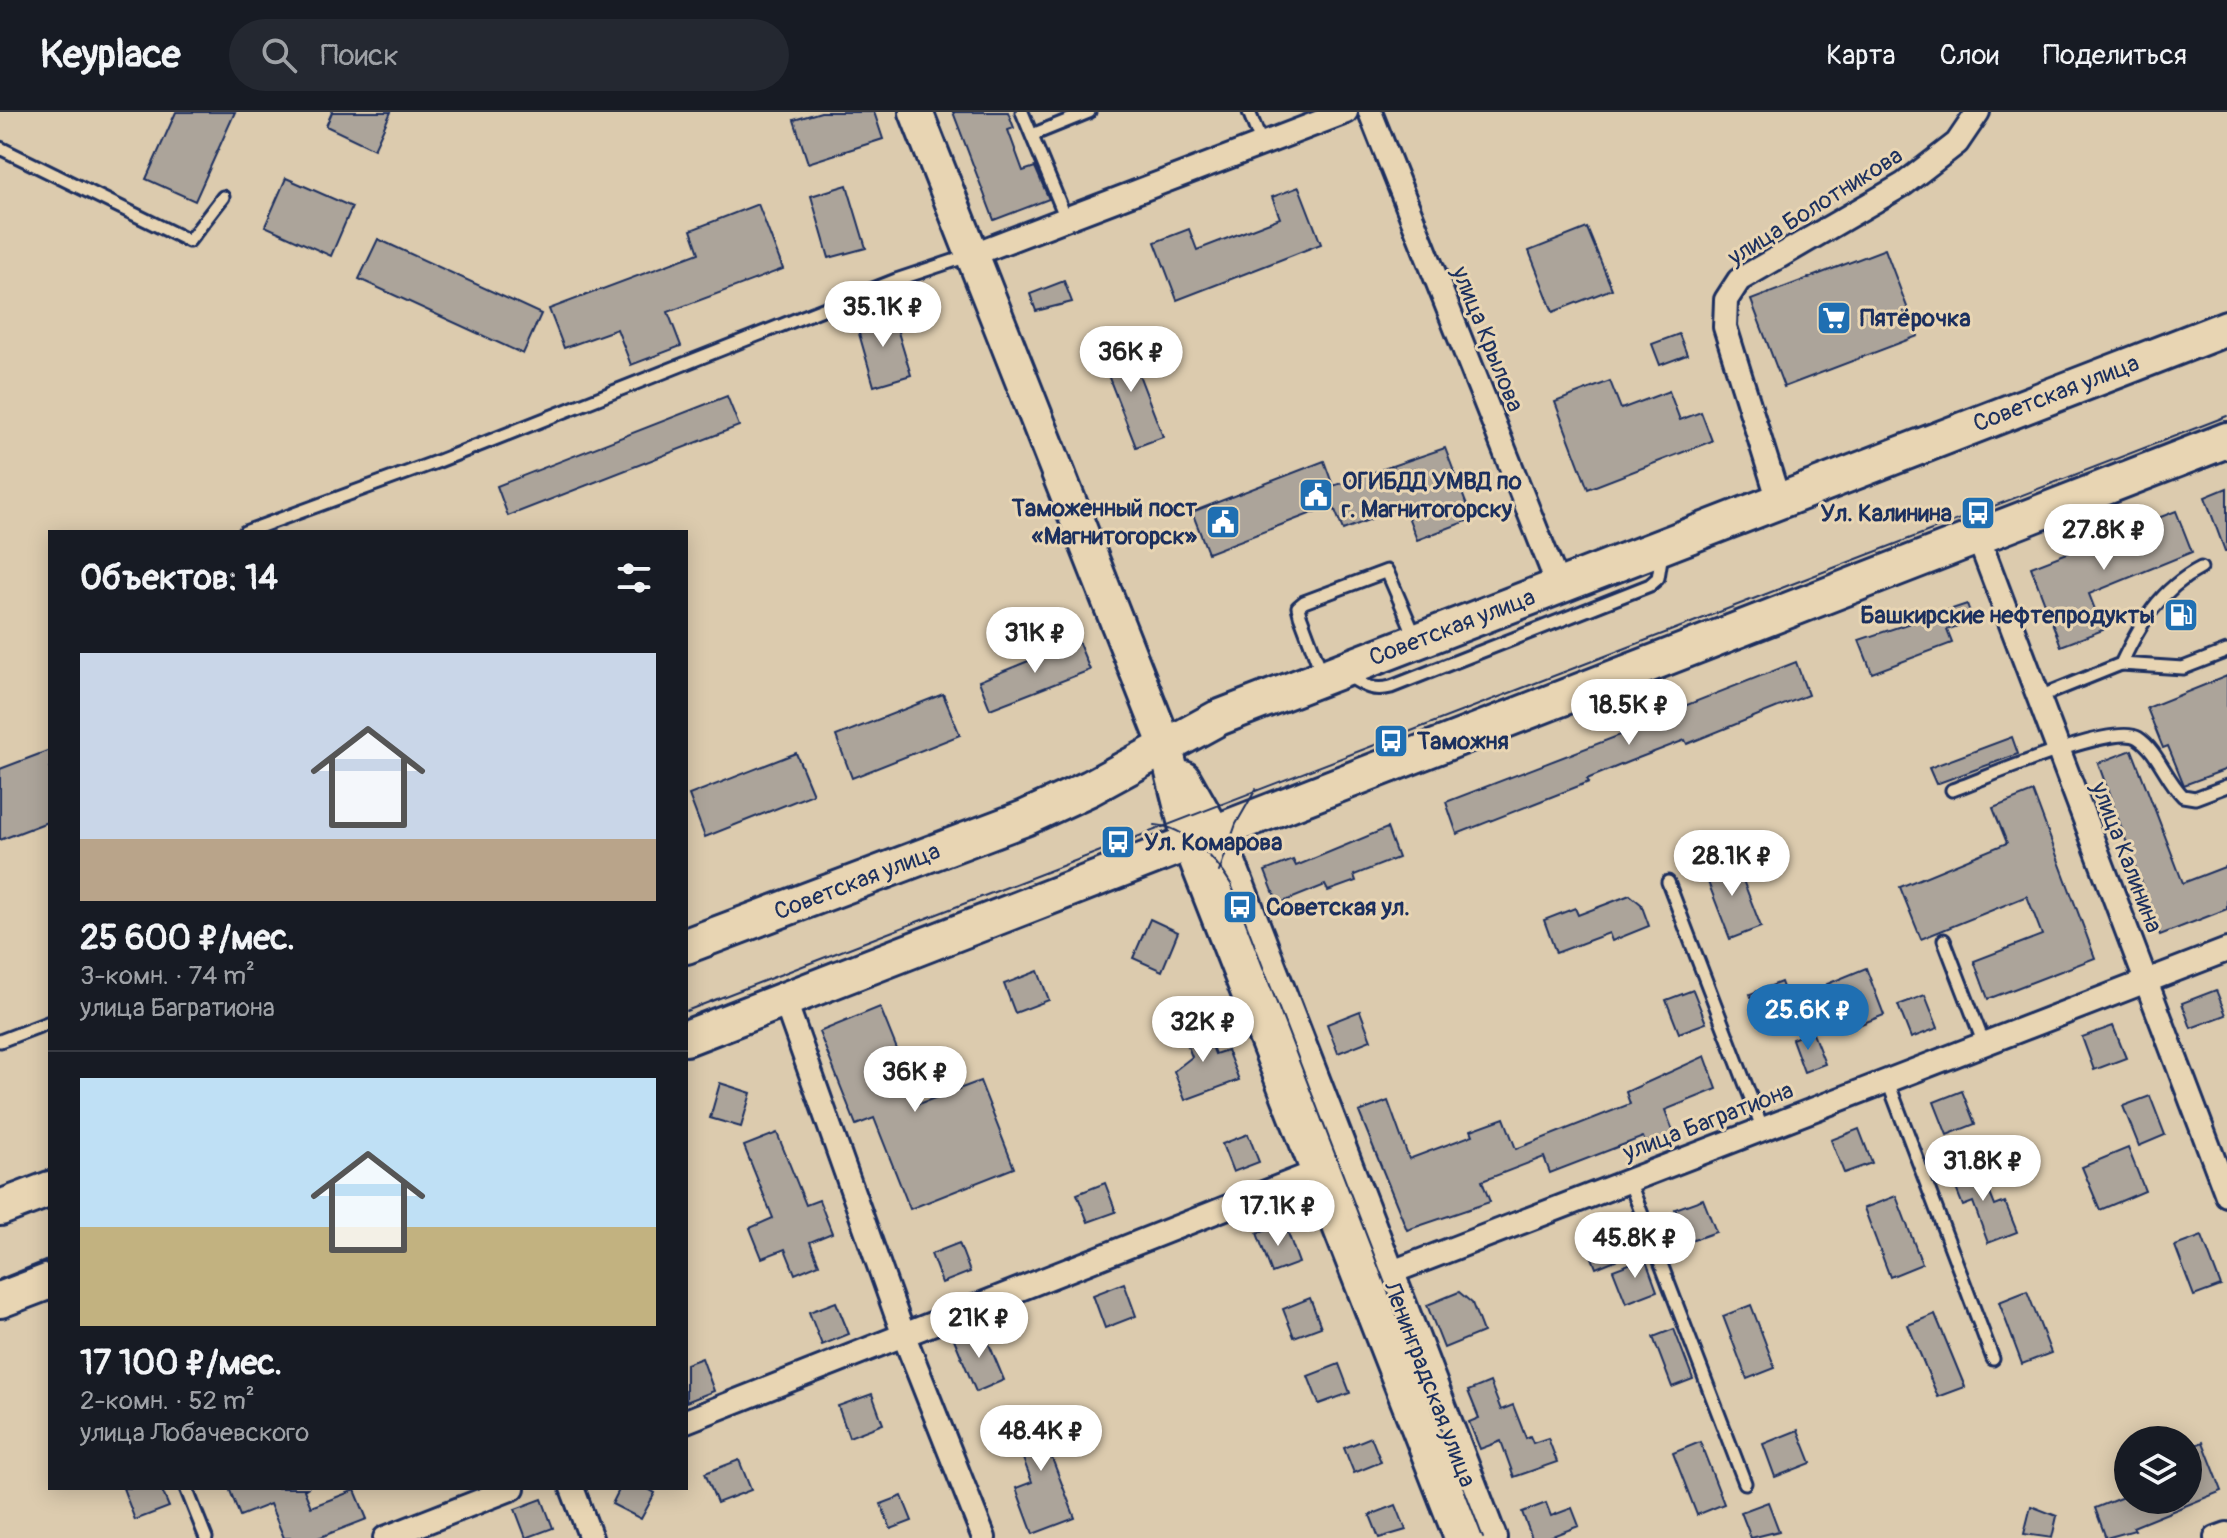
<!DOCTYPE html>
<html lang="ru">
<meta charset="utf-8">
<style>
:root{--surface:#171b24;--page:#242831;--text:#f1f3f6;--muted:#9ea1a6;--line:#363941;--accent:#1f6fb2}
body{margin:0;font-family:Pangolin,sans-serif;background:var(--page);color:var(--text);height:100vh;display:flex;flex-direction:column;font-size:30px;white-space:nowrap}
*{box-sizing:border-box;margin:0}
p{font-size:26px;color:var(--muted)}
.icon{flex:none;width:44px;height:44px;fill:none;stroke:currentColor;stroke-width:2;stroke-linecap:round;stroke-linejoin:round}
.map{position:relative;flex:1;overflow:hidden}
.sheet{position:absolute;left:48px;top:418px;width:640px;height:960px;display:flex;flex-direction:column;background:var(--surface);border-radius:0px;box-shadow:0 4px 20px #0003}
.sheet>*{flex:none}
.fabs{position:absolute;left:2114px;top:1314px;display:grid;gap:16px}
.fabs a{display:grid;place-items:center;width:88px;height:88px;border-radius:50%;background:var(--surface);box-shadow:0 4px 20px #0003;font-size:40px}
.price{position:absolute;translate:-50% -68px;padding:0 18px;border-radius:28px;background:#fff;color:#222;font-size:26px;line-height:52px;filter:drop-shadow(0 2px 4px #0008)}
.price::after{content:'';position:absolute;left:50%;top:48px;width:24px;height:18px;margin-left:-12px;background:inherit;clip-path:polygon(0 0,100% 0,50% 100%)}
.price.on{background:var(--accent);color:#fff}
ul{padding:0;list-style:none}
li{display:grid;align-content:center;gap:16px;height:424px;padding:0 32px}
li+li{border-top:2px solid var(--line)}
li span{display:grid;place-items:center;height:248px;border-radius:0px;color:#555}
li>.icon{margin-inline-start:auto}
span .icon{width:144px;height:144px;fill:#fffc;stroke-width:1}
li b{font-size:34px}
h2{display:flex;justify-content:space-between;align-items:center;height:96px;padding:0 32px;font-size:34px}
header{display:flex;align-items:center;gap:48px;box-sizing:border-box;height:112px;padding:0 40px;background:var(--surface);border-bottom:2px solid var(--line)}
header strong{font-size:38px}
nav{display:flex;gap:44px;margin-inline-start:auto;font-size:28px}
.search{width:560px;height:72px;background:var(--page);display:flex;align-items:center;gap:20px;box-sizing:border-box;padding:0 28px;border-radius:44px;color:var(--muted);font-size:30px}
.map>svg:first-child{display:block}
</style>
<header>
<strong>Keyplace</strong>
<div class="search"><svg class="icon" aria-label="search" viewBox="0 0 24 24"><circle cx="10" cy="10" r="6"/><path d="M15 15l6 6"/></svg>Поиск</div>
<nav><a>Карта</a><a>Слои</a><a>Поделиться</a></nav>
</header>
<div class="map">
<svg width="2227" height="1426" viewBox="0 0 2227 1426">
<rect width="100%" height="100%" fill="#dccbae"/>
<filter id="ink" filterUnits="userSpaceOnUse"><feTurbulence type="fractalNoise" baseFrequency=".0125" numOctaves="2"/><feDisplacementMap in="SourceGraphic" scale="16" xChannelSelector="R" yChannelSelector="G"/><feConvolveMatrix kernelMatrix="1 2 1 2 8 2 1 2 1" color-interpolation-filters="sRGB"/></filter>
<g filter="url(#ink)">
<g fill="#aca49a" stroke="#1b2f5e" stroke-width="2">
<path d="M176,0H235L195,89L146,67Z"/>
<path d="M332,0H391L374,37L326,14Z"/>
<path d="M821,0H874L883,27L808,51L794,8Z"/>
<path d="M953,0H1008L1014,16L1008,18L1023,59L1035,55L1049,87L994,108Z"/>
<path d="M286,66L352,95L331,144L265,114Z"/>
<path d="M847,73L866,136L829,146L811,84Z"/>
<path d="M1299,75L1321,132L1177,188L1155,130L1189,117L1197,138L1280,106L1272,85Z"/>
<path d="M758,92L783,157L668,200L681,234L631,253L617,217L564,236L549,197L699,141L691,118Z"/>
<path d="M1587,116L1612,177L1553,200L1529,139Z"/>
<path d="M378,127L541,202L523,242L359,167Z"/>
<path d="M1885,137L1918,224L1784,275L1751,188Z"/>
<path d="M1064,169L1072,190L1036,199L1030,182Z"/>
<path d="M892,200L911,263L874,274L856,211Z"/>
<path d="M1679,222L1687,243L1660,253L1652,232Z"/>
<path d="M1126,229L1163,325L1136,335L1099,240Z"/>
<path d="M1610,269L1621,297L1669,279L1680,308L1701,300L1712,329L1588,377L1555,290Z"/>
<path d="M727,284L739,314L508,404L497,374Z"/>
<path d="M1445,336L1472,407L1417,428L1404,394L1343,418L1333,393L1208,441L1192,400L1324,349L1333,374Z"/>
<path d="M2227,376V439H2225L2205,385Z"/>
<path d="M2176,399L2192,440L2089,482L2103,518L2061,534L2031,455Z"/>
<path d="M1967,492L1973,508L1947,518L1952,531L1872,561L1859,528Z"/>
<path d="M1078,529L1090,558L990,597L979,569Z"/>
<path d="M1796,550L1808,583L1687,632L1685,628L1628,650L1587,667L1589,670L1457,722L1446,690L1675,602L1674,598Z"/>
<path d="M2227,564V657L2184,673L2168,634L2163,636L2147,596Z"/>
<path d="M943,582L960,623L852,666L836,624Z"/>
<path d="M2012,625L2018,642L1936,672L1929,656Z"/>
<path d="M50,638V709L0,728V657Z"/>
<path d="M2132,638L2183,771L2227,754V797L2160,823L2098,651Z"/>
<path d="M796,641L813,682L705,725L689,683Z"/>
<path d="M2033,680L2095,846L1988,887L1974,849L2042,823L2027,784L1921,827L1900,775L2007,731L1993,696Z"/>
<path d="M1387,716L1398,746L1354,763L1356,769L1328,779L1325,773L1278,792L1265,759L1293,748L1296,754Z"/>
<path d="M1734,745L1761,815L1730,827L1703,757Z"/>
<path d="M1630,783L1641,792L1649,814L1612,829L1609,821L1556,841L1544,808L1575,796L1578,803Z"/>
<path d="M1150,807L1178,820L1162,859L1133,846Z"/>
<path d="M1866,856L1884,903L1844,919L1827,872Z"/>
<path d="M1038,859L1049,888L1015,901L1004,872Z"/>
<path d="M1781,870L1793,903L1762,915L1750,882Z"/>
<path d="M1693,878L1706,911L1679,921L1666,888Z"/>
<path d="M2216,878L2226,903L2191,916L2182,891Z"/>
<path d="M1925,883L1938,916L1911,926L1898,893Z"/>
<path d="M880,895L919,992L980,969L1014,1056L910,1097L874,1006L856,1013L819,920Z"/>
<path d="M1360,899L1371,928L1338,941L1327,912Z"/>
<path d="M1202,908L1215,942L1227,938L1239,968L1185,988L1174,959L1192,945L1181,916Z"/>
<path d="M2113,914L2126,946L2094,958L2082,925Z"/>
<path d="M1812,919L1825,952L1804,960L1792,927Z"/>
<path d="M1705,944L1717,977L1665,998L1675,1024L1647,1035L1643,1025L1550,1061L1544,1045L1482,1069L1490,1090L1407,1118L1359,1000L1388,989L1409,1047L1473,1023L1471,1018L1504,1006L1516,1037L1630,992L1626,980Z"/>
<path d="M720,971L751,981L741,1015L710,1006Z"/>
<path d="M1962,979L1975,1012L1947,1023L1934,990Z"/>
<path d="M2150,984L2165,1023L2139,1034L2123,994Z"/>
<path d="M1859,1017L1872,1051L1844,1061L1831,1028Z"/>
<path d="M777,1021L806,1093L819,1088L832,1121L810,1130L819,1152L795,1162L785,1137L762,1146L750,1116L773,1106L744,1034Z"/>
<path d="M1248,1022L1259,1050L1233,1060L1222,1032Z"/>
<path d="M2128,1036L2145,1079L2100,1098L2082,1055Z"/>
<path d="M1978,1051L1995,1094L2005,1090L2017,1120L1988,1131L1973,1090L1963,1094L1950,1061Z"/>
<path d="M1105,1071L1116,1100L1088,1110L1077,1082Z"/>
<path d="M1896,1084L1922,1152L1890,1165L1864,1096Z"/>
<path d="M1703,1087L1716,1120L1688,1130L1675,1097Z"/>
<path d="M1284,1110L1299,1151L1272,1161L1257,1121Z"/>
<path d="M1612,1117L1623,1145L1596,1156L1585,1127Z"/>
<path d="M2202,1124L2221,1174L2194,1184L2175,1134Z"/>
<path d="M959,1131L970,1160L942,1171L931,1142Z"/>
<path d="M1645,1146L1657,1179L1626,1191L1613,1158Z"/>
<path d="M1124,1171L1136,1204L1105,1216L1093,1183Z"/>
<path d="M2027,1179L2051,1241L2022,1252L1999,1190Z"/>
<path d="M1459,1180L1472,1191L1483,1220L1444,1236L1427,1193Z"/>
<path d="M1310,1186L1321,1215L1294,1225L1283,1197Z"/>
<path d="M836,1190L849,1222L822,1233L809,1200Z"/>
<path d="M1751,1193L1775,1256L1747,1267L1723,1204Z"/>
<path d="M1935,1202L1965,1275L1938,1285L1908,1213Z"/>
<path d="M982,1215L1004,1268L976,1280L954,1227Z"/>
<path d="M1674,1217L1693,1267L1672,1275L1653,1225Z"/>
<path d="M702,1246L714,1279L686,1290V1252Z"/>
<path d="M1339,1252L1350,1281L1319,1292L1308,1264Z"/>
<path d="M1490,1270L1501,1298L1513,1293L1526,1326L1530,1324L1533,1331L1548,1326L1557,1350L1514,1365L1501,1329L1480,1337L1469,1310L1479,1306L1468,1279Z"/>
<path d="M872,1282L883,1312L849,1325L838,1294Z"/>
<path d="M1030,1296L1041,1323L1063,1314L1070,1333L1050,1341L1075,1406L1033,1422L1016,1376L1032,1370L1007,1305Z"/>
<path d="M1798,1318L1811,1351L1775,1365L1763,1332Z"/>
<path d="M1371,1325L1381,1350L1354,1361L1344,1336Z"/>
<path d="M1700,1330L1724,1392L1697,1403L1673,1341Z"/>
<path d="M2203,1330L2222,1379L2133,1415L2135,1418L2106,1426L2095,1396L2128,1383V1388H2188V1336Z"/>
<path d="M739,1348L751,1378L717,1391L705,1361Z"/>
<path d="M123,1376H161L169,1395L135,1408Z"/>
<path d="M229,1376H307L304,1378L311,1395L355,1378L367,1407L318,1426H284L270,1392L240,1404Z"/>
<path d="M620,1376H646L655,1381L641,1407L612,1392Z"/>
<path d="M902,1384L912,1409L891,1417L881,1392Z"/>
<path d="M542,1387L553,1416L526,1426L515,1397Z"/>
<path d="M1768,1390L1779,1419L1751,1426L1741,1400Z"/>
<path d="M1546,1391L1551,1404L1572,1396L1579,1414L1547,1426H1532L1522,1400Z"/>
<path d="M1396,1393L1406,1418L1379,1426L1370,1403Z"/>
<path d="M2031,1394L2057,1404L2052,1426L2024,1422Z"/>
</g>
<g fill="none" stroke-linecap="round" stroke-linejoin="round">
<g stroke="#1b2f5e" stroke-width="17">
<g id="lane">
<path d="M1022,0L1065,104"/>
<path d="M1249,0L1261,30"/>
<path d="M1032,23L1089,0"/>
<path d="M0,36L189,129L223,85"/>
<path d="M245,420L439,349L896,168L971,143"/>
<path d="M2121,552L2183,556L2227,539"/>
<path d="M1322,562L1300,503L1298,495L1304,490L1387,459L1415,524"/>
<path d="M1347,563C1363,573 1372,580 1391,575L1650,473L1658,466L1662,441"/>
<path d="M2039,585L2121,552C2140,512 2160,477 2201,456"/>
<path d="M1952,678C1984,667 2113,610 2138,626C2158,639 2166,668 2183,684L2195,686L2227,674"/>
<path d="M1668,770L1762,1015"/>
<path d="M1944,828L1984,932"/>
<path d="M0,929L50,910"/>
<path d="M1888,970L1993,1247"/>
<path d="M1628,1066L1745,1371"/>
<path d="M186,1376L206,1426"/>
</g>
</g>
<g stroke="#1b2f5e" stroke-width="28">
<g id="street">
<path d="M1370,0L1558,473"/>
<path d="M971,143L1346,0"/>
<path d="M1779,389L1725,215L1726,188L1739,168L1904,72L1957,31L1978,0"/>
<path d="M1978,425L2227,1083"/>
<path d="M785,889L904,1224L984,1426"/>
<path d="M1387,1162L2227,838"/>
<path d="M686,1309L1319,1059"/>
<path d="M572,1376L591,1426"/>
<path d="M385,1426L513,1376"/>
<path d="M2216,1426L2227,1422"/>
</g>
</g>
<g stroke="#1b2f5e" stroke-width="38">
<g id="secondary">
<path d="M916,0L1165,632L1190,733L1461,1426"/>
<path d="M1184,666L1223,735L1490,1426"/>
</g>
</g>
<g stroke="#1b2f5e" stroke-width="40">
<g id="primary">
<path d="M686,834L1025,706L1090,676L1218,606L2227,216"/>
<path d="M686,926L2227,328"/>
<path d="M0,1096L50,1077"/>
<path d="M0,1188L50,1169"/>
</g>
</g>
<use href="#lane" stroke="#e8d5b3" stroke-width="11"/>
<use href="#street" stroke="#e8d5b3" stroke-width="22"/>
<use href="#secondary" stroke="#e8d5b3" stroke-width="32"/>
<use href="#primary" stroke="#e8d5b3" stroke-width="34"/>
<g stroke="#1b2f5e" stroke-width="2">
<path d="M1155,713C1186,715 1216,747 1231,772L1483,1426"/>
<path d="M1219,760L1236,712L1256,677"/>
<path d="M686,899L2227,304"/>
<path d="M0,1167L50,1147"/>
</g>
</g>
</g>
<defs>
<g id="supermarket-square" transform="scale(1.8)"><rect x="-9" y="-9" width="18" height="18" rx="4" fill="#1f6fb2" stroke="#e8d5b3"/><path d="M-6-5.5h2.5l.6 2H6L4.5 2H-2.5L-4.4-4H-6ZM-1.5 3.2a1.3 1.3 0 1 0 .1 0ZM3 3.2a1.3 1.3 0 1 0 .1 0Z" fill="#fff"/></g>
<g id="civic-square" transform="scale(1.8)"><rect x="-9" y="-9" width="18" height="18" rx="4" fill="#1f6fb2" stroke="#e8d5b3"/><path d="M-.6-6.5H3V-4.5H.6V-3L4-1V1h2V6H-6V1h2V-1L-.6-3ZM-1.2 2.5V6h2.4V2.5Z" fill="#fff"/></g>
<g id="bus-square" transform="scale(1.8)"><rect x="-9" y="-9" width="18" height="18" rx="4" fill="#1f6fb2" stroke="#e8d5b3"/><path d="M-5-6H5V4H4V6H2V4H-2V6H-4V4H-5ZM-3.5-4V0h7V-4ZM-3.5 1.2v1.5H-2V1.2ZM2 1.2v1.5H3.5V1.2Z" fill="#fff"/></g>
<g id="fuel-square" transform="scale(1.8)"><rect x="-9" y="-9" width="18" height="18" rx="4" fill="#1f6fb2" stroke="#e8d5b3"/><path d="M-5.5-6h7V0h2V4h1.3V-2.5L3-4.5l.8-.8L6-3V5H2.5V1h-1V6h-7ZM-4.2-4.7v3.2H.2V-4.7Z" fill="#fff"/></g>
</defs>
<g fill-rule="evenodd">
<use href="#supermarket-square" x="1834" y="206"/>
<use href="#civic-square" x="1316" y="383"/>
<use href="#bus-square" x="1978" y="401"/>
<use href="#civic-square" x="1223" y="410"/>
<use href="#fuel-square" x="2181" y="503"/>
<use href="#bus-square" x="1391" y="629"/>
<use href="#bus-square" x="1118" y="730"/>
<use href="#bus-square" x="1240" y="795"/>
</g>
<g text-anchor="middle" stroke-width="6" stroke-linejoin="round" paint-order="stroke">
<g font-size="24" fill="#1b2f5e" stroke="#e8d5b3">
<text transform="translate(1815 94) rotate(-32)" y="8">улица Болотникова</text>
<text transform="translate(1488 227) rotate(68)" y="8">улица Крылова</text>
<text transform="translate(2056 281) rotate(-21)" y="8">Советская улица</text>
<text transform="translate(1452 515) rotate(-21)" y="8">Советская улица</text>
<text transform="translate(2127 745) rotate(69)" y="8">улица Калинина</text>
<text transform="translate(857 769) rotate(-21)" y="8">Советская улица</text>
<text transform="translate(1708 1009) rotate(-21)" y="8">улица Багратиона</text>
<text transform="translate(1430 1272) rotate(69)" y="8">Ленинградская улица</text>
</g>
<g font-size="24" font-weight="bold" fill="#1b2f5e" stroke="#e8d5b3" text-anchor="start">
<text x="1860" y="214">Пятёрочка</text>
<text x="1342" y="377">ОГИБДД УМВД по<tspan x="1342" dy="28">г. Магнитогорску</tspan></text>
<text x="1197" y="404" text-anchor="end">Таможенный пост<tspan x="1197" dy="28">«Магнитогорск»</tspan></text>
<text x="1952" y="409" text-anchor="end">Ул. Калинина</text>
<text x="2155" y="511" text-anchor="end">Башкирские нефтепродукты</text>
<text x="1417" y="637">Таможня</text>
<text x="1144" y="738">Ул. Комарова</text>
<text x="1266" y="803">Советская ул.</text>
</g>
</g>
</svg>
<div class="fabs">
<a><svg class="icon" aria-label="layers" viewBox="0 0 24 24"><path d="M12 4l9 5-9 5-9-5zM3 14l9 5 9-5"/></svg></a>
</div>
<b class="price" style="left:883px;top:237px">35.1K ₽</b>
<b class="price" style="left:1131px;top:282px">36K ₽</b>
<b class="price" style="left:2104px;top:460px">27.8K ₽</b>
<b class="price" style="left:1035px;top:563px">31K ₽</b>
<b class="price" style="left:1629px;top:635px">18.5K ₽</b>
<b class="price" style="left:1732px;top:786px">28.1K ₽</b>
<b class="price on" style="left:1808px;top:940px">25.6K ₽</b>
<b class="price" style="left:1203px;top:952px">32K ₽</b>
<b class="price" style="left:915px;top:1002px">36K ₽</b>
<b class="price" style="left:1983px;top:1091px">31.8K ₽</b>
<b class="price" style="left:1278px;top:1136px">17.1K ₽</b>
<b class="price" style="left:1635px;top:1168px">45.8K ₽</b>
<b class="price" style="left:979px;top:1248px">21K ₽</b>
<b class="price" style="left:1041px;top:1361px">48.4K ₽</b>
<section class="sheet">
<h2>Объектов: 14<svg class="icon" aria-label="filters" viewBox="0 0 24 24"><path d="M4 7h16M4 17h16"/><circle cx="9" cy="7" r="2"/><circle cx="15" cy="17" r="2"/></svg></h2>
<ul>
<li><span style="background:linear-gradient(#c9d6e8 75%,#b9a48a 0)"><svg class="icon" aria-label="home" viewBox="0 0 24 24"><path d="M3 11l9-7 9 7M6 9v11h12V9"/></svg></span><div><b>25 600 ₽/мес.</b><p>3-комн. · 74 m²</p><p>улица Багратиона</p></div></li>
<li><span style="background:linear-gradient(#bfe0f5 60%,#c2b280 0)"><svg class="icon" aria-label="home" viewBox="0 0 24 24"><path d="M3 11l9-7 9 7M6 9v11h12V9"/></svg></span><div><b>17 100 ₽/мес.</b><p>2-комн. · 52 m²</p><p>улица Лобачевского</p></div></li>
</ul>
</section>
</div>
